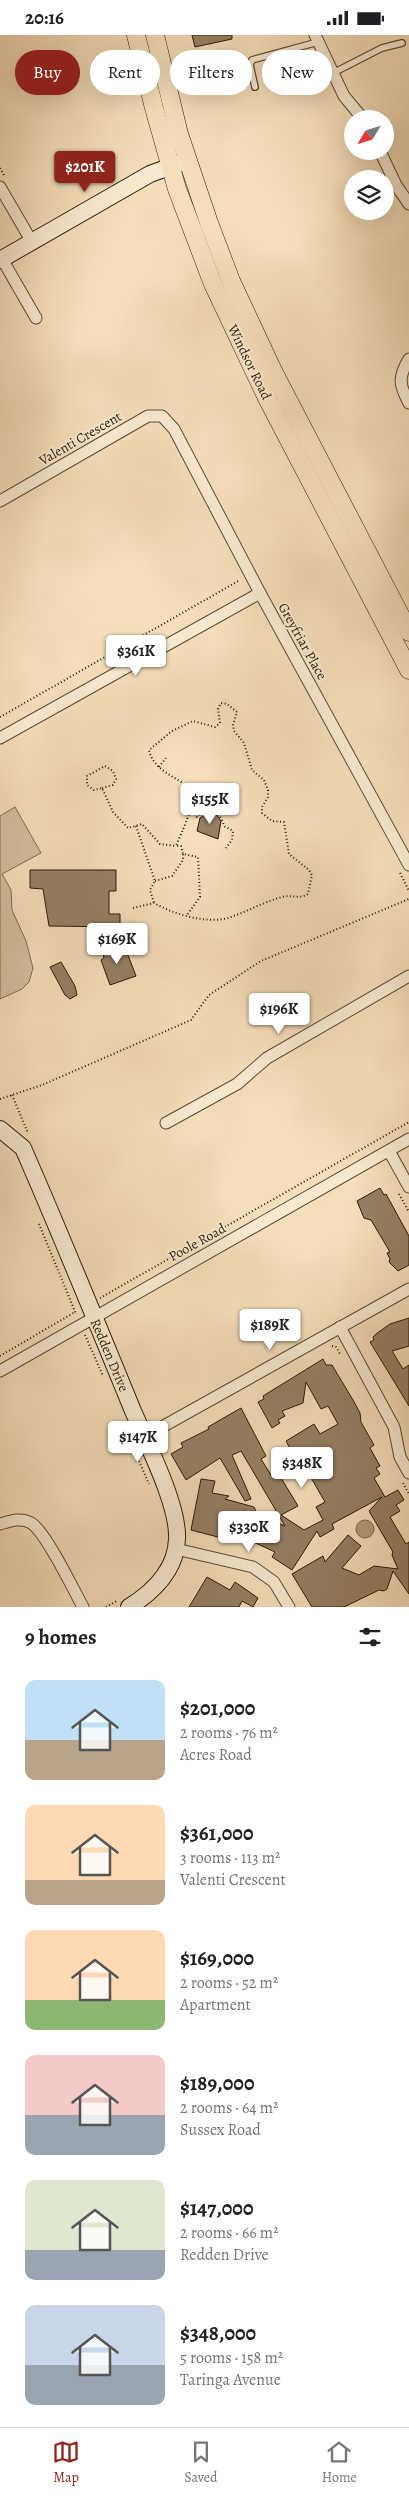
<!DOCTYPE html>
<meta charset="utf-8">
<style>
:root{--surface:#fff;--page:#f6f6f6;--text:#202124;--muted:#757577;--line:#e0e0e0;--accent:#8f2418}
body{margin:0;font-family:Alegreya,serif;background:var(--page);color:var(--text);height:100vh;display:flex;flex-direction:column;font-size:19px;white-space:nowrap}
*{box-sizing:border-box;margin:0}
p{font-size:16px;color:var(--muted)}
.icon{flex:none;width:28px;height:28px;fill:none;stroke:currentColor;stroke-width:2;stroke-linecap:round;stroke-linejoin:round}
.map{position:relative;height:1572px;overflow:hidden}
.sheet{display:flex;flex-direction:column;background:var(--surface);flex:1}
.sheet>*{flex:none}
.top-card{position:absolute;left:15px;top:15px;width:380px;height:45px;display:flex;gap:10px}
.needle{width:32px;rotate:232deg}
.controls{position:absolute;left:344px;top:75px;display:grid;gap:10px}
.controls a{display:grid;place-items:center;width:50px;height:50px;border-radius:50%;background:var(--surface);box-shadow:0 5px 20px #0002;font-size:25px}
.price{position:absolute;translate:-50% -42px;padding:0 11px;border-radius:5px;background:#fff;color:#222;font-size:16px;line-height:32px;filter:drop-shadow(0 1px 2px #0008)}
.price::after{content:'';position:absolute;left:50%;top:30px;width:15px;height:11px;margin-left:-8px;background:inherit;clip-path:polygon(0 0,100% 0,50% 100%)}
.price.active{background:var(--accent);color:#fff}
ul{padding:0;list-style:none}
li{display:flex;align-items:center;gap:15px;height:125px;padding:0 25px}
li span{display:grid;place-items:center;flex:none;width:140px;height:100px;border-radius:10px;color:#555}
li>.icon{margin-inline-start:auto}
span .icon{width:60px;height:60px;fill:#fffc;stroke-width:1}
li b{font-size:21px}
h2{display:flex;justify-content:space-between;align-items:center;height:60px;padding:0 25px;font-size:21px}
.tag{padding:0 18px;border-radius:22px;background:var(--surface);box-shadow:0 5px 20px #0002;font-size:18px;line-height:45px}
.tag.active{background:var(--accent);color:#fff}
.status{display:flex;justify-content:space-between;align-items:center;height:35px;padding:0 25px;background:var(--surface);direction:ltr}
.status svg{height:14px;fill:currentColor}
.tabs{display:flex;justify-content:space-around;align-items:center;height:70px;border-top:1px solid var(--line);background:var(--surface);font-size:14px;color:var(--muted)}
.tabs a{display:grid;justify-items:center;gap:2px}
.tabs .active{color:var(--accent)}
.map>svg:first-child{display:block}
</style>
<div class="status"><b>20:16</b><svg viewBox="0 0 49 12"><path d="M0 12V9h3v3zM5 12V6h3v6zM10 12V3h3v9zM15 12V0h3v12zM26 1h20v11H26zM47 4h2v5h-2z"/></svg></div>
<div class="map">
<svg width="409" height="1572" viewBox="0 0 409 1572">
<rect width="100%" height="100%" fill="#f5deba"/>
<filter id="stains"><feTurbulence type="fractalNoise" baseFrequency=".004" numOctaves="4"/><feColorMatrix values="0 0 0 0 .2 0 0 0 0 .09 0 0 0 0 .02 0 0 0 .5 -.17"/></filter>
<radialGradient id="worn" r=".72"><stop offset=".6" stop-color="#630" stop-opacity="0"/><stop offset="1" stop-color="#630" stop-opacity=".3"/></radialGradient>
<path fill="#d3bd9b" stroke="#806c50" d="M15,772L41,818L2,839L11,855L12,875L26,906L33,933L29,947L22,954L0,964V781Z"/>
<circle fill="#b19b7d" stroke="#7c674d" cx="365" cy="1494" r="9"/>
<g fill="#958064" stroke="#2c1a06">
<path d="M192,0H232V4L195,12Z"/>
<path d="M208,778L217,780L221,786L218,804L197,796L200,783Z"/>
<path d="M30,835H116V856H109V879H120V892L49,891L43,854L30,853Z"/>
<path d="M113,909L116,916L126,915L136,941L110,950L101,925L104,923L102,914Z"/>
<path d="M61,927L75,951L77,960L70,964L65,960L50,932Z"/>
<path d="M380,1153L384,1160L386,1159L409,1201V1230L398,1236L389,1227L390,1224L387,1218L390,1217L371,1185L364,1183L357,1166Z"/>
<path d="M409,1283V1311L392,1316L403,1334L409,1330V1371L370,1307L374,1305L373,1302L376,1299L390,1289Z"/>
<path d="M323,1324L326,1330H332L353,1365L360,1378L361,1387L374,1410L370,1413L380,1431L376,1433L380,1439L374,1443L385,1462L398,1455L404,1465L396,1470L400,1476L390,1482L406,1509L409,1507V1559L393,1536L387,1554L384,1556L379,1555L344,1572H312L292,1539L323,1521L325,1527L348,1500L361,1511L342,1533L359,1540L374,1531L398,1534L392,1520L393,1517L369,1476L382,1462L332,1489L334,1494L320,1502L317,1496L292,1535L272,1522L275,1517L249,1505L239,1502L237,1507L191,1495L201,1444L215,1446L212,1458L229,1461L225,1464L254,1472L257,1479L285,1491L241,1416L232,1420L251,1464L245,1466L220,1423L186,1445L171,1419L183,1412L181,1408L209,1394L208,1392L241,1373L266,1421L261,1424L271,1440L278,1438L298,1471L281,1480L304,1495L323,1485L316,1472L325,1467L309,1439L305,1442L286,1406L314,1389L320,1399L338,1389L328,1371L321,1374L306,1347L303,1368L282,1376L285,1381L278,1385L280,1388L272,1393L258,1367L264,1364L263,1361Z"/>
<path d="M207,1542L230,1555L235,1547L258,1563L253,1572L242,1566L239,1572H189Z"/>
</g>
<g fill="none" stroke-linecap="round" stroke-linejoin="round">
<g stroke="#5e4b33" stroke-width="8">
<g id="lane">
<path d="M333,38L382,13L402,8"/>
<path d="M255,52L250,30L252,25L318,7"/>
</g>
</g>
<g stroke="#5e4b33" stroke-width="13">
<g id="street">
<path d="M315,0L344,61L363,84"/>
<path d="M380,116L396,150L409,169"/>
<path d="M0,152L32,207"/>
<path d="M2,224L36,283"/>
<path d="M409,324C398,342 399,350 409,368"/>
<path d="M0,466L148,381H162L174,394L260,558L409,830"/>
<path d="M0,703L260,558"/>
<path d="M166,1088L237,1049L267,1023L409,941"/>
<path d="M389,1116L409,1152"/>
<path d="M340,1292L394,1392L400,1422L409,1438"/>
<path d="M0,1336L409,1104"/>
<path d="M144,1402L409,1254"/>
<path d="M0,1489C10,1486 21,1482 31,1488C46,1497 73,1554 83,1572"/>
<path d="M176,1514L253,1532L274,1547L289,1572"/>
</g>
</g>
<g stroke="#2c1a06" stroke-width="18">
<g id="secondary">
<path d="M0,225L150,139L183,127"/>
<path d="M0,1094L23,1113C61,1200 97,1288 133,1376C147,1408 179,1471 177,1504C176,1536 153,1557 129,1572"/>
</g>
</g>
<g stroke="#2c1a06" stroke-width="19">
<g id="primary">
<path d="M136,0L154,73L177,154L213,249L266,361L409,635"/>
<path d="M155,0L179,99L209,188L231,246L274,338L409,597"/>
</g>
</g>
<g stroke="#2c1a06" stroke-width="2" stroke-dasharray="1 2.5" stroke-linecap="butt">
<path d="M0,133L5,142"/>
<path d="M0,682L240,545"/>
<path d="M159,732L166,723"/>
<path d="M102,753L113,750L116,744L113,736L105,731L87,741V750L94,755L102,753L113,777L128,793L142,789L160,809L176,811"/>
<path d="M190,773L197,782C210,771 220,775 224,791L233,796L232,805L226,813"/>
<path d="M136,791L155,846L150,855L154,868"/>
<path d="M400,838L409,856"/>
<path d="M155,846L172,841L183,825V819"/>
<path d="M133,873L154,868C173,879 206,889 228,883C246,877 264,867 282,862C292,859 298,865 308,859L312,840L309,835L289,819L284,787L272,786L262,778V772L268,762V755L264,745L252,735L244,708L234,696L233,690L237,677L227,669L221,668L218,674L220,688L215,692L193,686L172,696L149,715C154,740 189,745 192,758C195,771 181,798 176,811H181L183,819L198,822L200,862L187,880"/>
<path d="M12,1060L28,1098"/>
<path d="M0,1064L42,1050L191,985L209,960L261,926L409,864"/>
<path d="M399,1159L409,1177"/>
<path d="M39,1189L76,1279"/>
<path d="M100,1263L409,1087"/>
<path d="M85,1300L103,1341"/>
<path d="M332,1311L336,1312L340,1319"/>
<path d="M0,1321L75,1277"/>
<path d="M132,1410L149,1449"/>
<path d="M403,1448L409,1459"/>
<path d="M106,1572L117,1566"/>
</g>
<use href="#lane" stroke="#f8ead2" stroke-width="5.5"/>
<use href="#street" stroke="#f8ead2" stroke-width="11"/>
<use href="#secondary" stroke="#f8ead2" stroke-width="16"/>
<use href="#primary" stroke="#f5deba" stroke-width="18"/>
</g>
<g text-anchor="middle" stroke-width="4" stroke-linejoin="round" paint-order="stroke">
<g font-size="14" fill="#2c1a06" stroke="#f8ead2">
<text transform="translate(250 327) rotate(64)" y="5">Windsor Road</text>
<text transform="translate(80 403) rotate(-30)" y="5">Valenti Crescent</text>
<text transform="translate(303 606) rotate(61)" y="5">Greyfriar Place</text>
<text transform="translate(197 1207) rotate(-29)" y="5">Poole Road</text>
<text transform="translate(110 1320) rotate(67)" y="5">Redden Drive</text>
</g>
</g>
<rect width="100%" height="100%" filter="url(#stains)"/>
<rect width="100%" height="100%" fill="url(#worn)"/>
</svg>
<div class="controls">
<a><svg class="needle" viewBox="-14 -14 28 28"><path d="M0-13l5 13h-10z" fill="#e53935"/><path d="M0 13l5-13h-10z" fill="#757577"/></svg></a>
<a><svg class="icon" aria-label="layers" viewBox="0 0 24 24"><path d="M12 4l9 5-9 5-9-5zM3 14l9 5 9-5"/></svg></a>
</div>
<b class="price active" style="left:85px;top:158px">$201K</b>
<b class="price" style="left:136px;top:642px">$361K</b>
<b class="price" style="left:210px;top:790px">$155K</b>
<b class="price" style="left:117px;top:930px">$169K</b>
<b class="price" style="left:279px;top:1000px">$196K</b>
<b class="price" style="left:270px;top:1316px">$189K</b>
<b class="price" style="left:138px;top:1428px">$147K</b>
<b class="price" style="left:302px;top:1454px">$348K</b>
<b class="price" style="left:249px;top:1518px">$330K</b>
<div class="top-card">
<a class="tag active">Buy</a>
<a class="tag">Rent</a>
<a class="tag">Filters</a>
<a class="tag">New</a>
</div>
</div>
<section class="sheet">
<h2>9 homes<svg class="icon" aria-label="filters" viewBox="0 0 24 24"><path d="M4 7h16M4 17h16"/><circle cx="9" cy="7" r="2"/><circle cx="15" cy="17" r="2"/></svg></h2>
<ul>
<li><span style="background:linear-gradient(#bfe0f5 60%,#b9a48a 0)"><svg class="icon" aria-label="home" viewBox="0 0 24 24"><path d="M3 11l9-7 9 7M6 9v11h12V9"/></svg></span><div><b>$201,000</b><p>2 rooms · 76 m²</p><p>Acres Road</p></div></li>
<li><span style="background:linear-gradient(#ffd9b3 75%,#b9a48a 0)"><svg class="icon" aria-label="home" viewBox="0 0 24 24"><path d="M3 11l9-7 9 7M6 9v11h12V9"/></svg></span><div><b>$361,000</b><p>3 rooms · 113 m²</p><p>Valenti Crescent</p></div></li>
<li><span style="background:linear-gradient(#ffd9b3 70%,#8fb573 0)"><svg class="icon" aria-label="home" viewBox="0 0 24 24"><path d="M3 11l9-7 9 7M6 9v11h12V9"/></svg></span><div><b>$169,000</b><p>2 rooms · 52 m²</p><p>Apartment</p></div></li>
<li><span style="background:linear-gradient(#f6c9c9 60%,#9aa5b1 0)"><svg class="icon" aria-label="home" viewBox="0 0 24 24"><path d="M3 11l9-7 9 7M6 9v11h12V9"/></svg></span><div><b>$189,000</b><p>2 rooms · 64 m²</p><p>Sussex Road</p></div></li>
<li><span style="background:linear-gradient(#dfe7d0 70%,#9aa5b1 0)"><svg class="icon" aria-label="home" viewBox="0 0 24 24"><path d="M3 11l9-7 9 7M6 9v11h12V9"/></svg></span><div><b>$147,000</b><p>2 rooms · 66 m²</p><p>Redden Drive</p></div></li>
<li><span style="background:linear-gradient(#c9d6e8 60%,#9aa5b1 0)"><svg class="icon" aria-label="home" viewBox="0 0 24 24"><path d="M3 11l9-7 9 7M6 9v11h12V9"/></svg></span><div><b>$348,000</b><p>5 rooms · 158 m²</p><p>Taringa Avenue</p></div></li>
</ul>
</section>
<nav class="tabs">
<a class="active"><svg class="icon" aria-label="map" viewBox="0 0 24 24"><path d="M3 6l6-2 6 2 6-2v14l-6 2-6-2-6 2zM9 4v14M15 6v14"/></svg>Map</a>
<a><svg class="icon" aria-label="saved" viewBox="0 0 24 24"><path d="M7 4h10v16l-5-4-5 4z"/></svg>Saved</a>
<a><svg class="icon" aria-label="home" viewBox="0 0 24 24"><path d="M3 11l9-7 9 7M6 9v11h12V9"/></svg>Home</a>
</nav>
